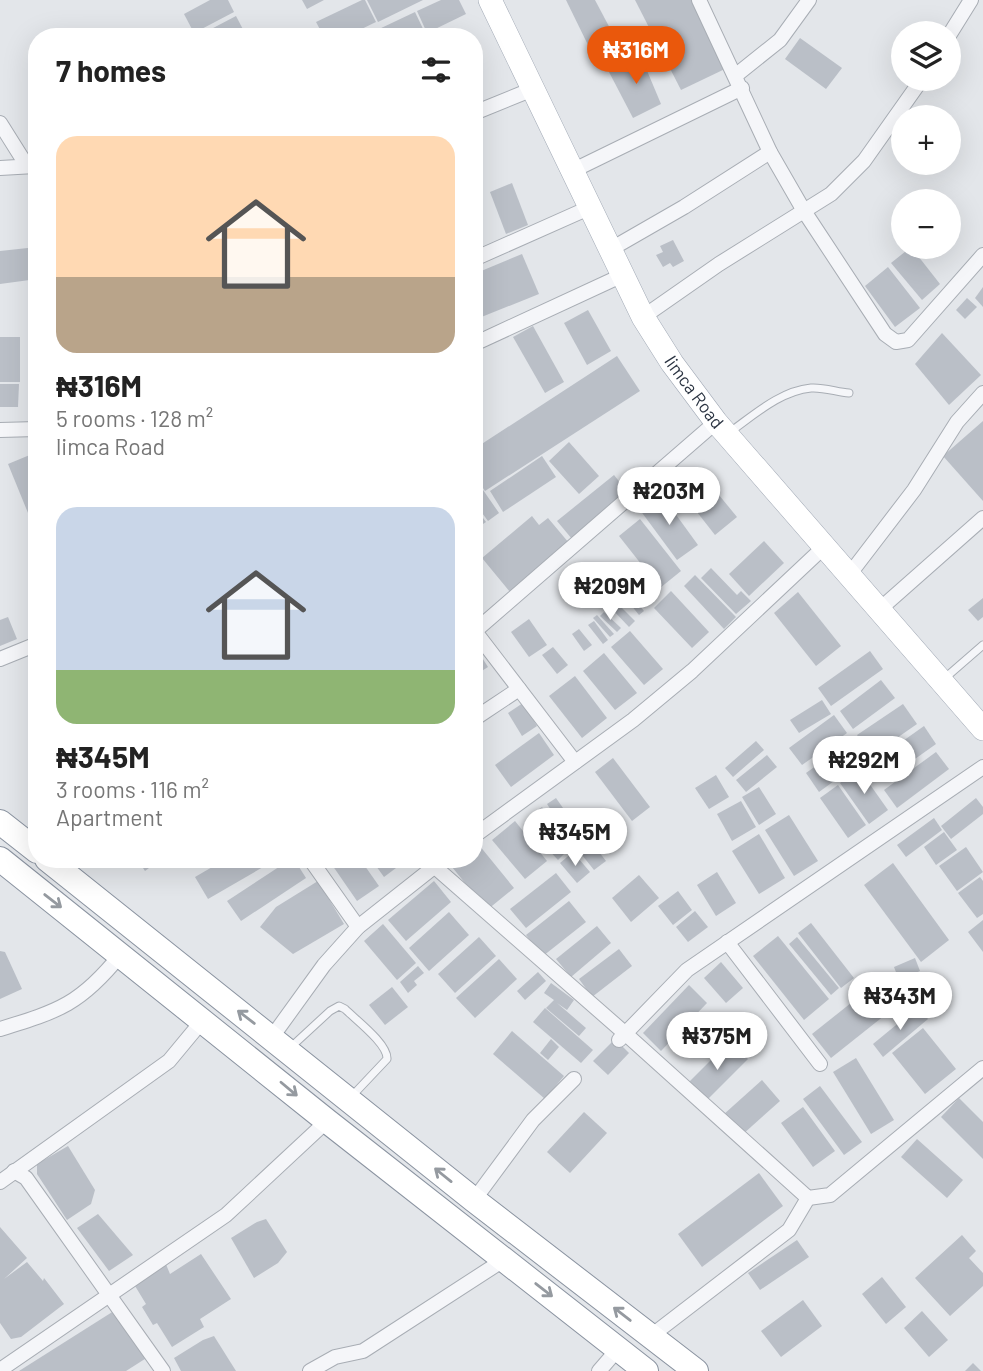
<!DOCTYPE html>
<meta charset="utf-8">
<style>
:root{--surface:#fff;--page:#f2f2f2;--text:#222;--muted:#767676;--accent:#ea580c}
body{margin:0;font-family:Barlow,sans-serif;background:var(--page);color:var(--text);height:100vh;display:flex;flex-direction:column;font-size:26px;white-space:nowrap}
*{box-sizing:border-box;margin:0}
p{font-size:23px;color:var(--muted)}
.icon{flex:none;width:38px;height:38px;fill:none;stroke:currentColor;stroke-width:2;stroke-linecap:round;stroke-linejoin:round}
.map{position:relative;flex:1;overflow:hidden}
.side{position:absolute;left:28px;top:28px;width:455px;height:840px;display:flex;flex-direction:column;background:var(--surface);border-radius:28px;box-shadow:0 7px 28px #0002}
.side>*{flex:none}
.controls{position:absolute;left:891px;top:21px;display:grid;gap:14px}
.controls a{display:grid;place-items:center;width:70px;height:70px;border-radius:50%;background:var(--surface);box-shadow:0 7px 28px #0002;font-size:35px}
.price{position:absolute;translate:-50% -60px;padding:0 16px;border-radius:24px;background:#fff;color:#222;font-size:23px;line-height:46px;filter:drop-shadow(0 2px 4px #0008)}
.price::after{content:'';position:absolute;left:50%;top:42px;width:21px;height:16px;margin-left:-10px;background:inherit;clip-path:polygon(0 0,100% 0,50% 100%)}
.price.selected{background:var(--accent);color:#fff}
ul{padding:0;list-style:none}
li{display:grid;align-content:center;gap:14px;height:371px;padding:0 28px}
li span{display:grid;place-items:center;height:217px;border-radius:21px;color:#555}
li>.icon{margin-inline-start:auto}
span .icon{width:126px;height:126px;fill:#fffc;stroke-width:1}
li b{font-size:30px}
h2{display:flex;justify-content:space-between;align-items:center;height:84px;padding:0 28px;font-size:30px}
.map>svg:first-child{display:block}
</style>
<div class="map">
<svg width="983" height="1371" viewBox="0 0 983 1371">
<rect width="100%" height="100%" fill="#e3e6ea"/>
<g fill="#babfc7">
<path d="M210,0H228L234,12L194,33L184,14Z"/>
<path d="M302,0H324L307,9Z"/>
<path d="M362,0H365L376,22L345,37H324L316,22Z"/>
<path d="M367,0H423L378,22Z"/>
<path d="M441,0H459L466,14L427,33L417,11Z"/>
<path d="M566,0H595L613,34L588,45Z"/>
<path d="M635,0H692L727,68L681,90Z"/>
<path d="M415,12L425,33L418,37H380L377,30Z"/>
<path d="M236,16L247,37H196Z"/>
<path d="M800,38L842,68L826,89L785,59Z"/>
<path d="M640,54L661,104L633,118L609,72Z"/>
<path d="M474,67L482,85L474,89Z"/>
<path d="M476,159L481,190L474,191V160Z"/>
<path d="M512,183L528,225L506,234L490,192Z"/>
<path d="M673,240L684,261L673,267L670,263L663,267L656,255L663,252L660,246Z"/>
<path d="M37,247V279L0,284V251Z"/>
<path d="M911,247L940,284L922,300L891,263Z"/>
<path d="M522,254L539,294L474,320V274Z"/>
<path d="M888,267L920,308L895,327L865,286Z"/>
<path d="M983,287V307L975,298Z"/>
<path d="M967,298L977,307L965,319L956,310Z"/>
<path d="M588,310L611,351L587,365L564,323Z"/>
<path d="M533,326L564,382L545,393L513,337Z"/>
<path d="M942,333L981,375L949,405L915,364Z"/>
<rect x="0" y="337" width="20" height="45"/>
<path d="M617,356L640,391L485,491L474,475V449Z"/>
<path d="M0,384H19L18,407H0Z"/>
<path d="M983,421V501L943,456Z"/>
<path d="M569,442L599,476L579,494L549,461Z"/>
<path d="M37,452V535L8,464Z"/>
<path d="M542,456L556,477L503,512L490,491Z"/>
<path d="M696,467L737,517L715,535L675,484Z"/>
<path d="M614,475L629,494L572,539L557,521Z"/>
<path d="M474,477L499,513L488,521L474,502Z"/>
<path d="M661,494L698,545L677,560L640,510Z"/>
<path d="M474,506L486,522L474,530Z"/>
<path d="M532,516L539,525L548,518L569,543L510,592L482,558Z"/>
<path d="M640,519L681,571L660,588L619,536Z"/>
<path d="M764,541L784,563L749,596L729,574Z"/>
<path d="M711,568L737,595L741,591L751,601L736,614L701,578Z"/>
<path d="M695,575L736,617L724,629L684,586Z"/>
<path d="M637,581L654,600L648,605L632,586Z"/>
<path d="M628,591L644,611L639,615L623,595Z"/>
<path d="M671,591L709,632L692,648L654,608Z"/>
<path d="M798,592L841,646L816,666L774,613Z"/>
<path d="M983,598V617L978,621L968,610Z"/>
<path d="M616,602L635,621L629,627L611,608Z"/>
<path d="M604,612L621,628L617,632L600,616Z"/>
<path d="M597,615L614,634L610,637L593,618Z"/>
<path d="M8,617L17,639L0,646V620Z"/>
<path d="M529,619L547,645L529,657L511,632Z"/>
<path d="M594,621L608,640L603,644L588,625Z"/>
<path d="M579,629L592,645L584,651L572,634Z"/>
<path d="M630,631L663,669L644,685L611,647Z"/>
<path d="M474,645L488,667L474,676Z"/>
<path d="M553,647L568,665L557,674L542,655Z"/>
<path d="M870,651L883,669L831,706L818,688Z"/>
<path d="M604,653L637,693L615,710L583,671Z"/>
<path d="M575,676L607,718L582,738L549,696Z"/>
<path d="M881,680L895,698L853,729L840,711Z"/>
<path d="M822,700L831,714L799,733L790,720Z"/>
<path d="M523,703L537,726L522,736L508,713Z"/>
<path d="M903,704L917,724L871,756L857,735Z"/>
<path d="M834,715L847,733L802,765L789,748Z"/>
<path d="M924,726L936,744L884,781L872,763Z"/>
<path d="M539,733L554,755L511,787L495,765Z"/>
<path d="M756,741L764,750L733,777L725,768Z"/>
<path d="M849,742L863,760L819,792L806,773Z"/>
<path d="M936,752L949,769L897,808L884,790Z"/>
<path d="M767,755L777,767L746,792L736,780Z"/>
<path d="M613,758L650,807L632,821L595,772Z"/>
<path d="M859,769L888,810L869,824L840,783Z"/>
<path d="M716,775L729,797L709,809L695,788Z"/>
<path d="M838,785L866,825L848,838L820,798Z"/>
<path d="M759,787L776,814L759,825L742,797Z"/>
<path d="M556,798L570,818L561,825L547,804Z"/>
<path d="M976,798L983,807V814L951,839L941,826Z"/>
<path d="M741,801L756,827L732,841L717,814Z"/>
<path d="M542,807L557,827L542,838L527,818Z"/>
<path d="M789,815L818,861L794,876L765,830Z"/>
<path d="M934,818L942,830L906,857L897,845Z"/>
<path d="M574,820L586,838L575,846L563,828Z"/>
<path d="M515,821L547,861L525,879L492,840Z"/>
<path d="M944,832L957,850L936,865L924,847Z"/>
<path d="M759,834L785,878L759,894L732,851Z"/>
<path d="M555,835L569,849L558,860L544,845Z"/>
<path d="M590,840L606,861L594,870L578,850Z"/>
<path d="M479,845L514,888L487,910L452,867L461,859H474V849Z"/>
<path d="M966,847L983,872L957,891L939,866Z"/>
<path d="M573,852L590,872L577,883L560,863Z"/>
<path d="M137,859H155L157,862L145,871Z"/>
<path d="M226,859H277L208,899L195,877Z"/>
<path d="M291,859H294L306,878L241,921L227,901Z"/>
<path d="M328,859H360L379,886L357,901Z"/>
<path d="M371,859H401L404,862L384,877Z"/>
<path d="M893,863L949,940L921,962L864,885Z"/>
<path d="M717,872L736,903L716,916L697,885Z"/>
<path d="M556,873L571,892L526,928L510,909Z"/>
<path d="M639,875L659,898L631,922L612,898Z"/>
<path d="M980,877L983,881V914L977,918L958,893Z"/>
<path d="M318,881L344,924L293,954L260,927L276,907Z"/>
<path d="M434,881L451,902L406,941L388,920Z"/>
<path d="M678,891L692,910L673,925L658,906Z"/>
<path d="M569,901L586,922L543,956L526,935Z"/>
<path d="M695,911L708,927L688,942L676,927Z"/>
<path d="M449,912L469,935L429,971L409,948Z"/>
<path d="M983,920V952L968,932Z"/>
<path d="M811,923L854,978L841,988L798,933Z"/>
<path d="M383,924L416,963L397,980L364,941Z"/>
<path d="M597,926L611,943L571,977L556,959Z"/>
<path d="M778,936L829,999L804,1020L753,956Z"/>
<path d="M479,937L496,956L455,993L438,974Z"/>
<path d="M797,937L839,988L831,995L789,944Z"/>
<path d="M619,949L632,966L592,997L579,979Z"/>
<path d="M0,951L5,952L22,989L0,999Z"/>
<path d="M915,958L920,971L899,980L894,967Z"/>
<path d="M499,959L517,979L475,1018L456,998Z"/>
<path d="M721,962L743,988L726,1003L704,978Z"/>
<path d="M418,966L424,973L414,981L417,985L408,993L400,982Z"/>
<path d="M538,972L546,981L525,1000L517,991Z"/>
<path d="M890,972L909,996L831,1058L812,1034Z"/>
<path d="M929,975L935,987L912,998L906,986Z"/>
<path d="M551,983L574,1000L567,1010L557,1003L586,1028L579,1036L546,1008L554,1000L544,993Z"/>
<path d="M689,985L707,1003L661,1051L643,1033Z"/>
<path d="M392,987L408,1007L385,1025L369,1005Z"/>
<path d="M918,1007L928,1019L883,1057L873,1044Z"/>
<path d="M545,1008L593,1050L581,1063L533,1022Z"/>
<path d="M923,1028L956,1069L925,1094L892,1053Z"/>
<path d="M512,1031L564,1076L545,1099L493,1054Z"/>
<path d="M551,1039L559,1047L548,1060L540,1053Z"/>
<path d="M615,1039L629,1053L608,1075L593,1061Z"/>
<path d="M730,1041L748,1059L705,1102L687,1084Z"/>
<path d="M856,1058L894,1120L871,1134L833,1072Z"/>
<path d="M762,1080L780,1101L742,1135L723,1115Z"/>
<path d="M820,1086L862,1142L844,1155L803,1099Z"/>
<path d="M959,1098L983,1122V1159L941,1117Z"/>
<path d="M803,1107L835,1151L813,1167L781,1123Z"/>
<path d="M584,1112L607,1133L570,1173L547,1152Z"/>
<path d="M917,1139L963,1180L947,1198L901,1157Z"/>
<path d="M68,1146L95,1190L91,1204L67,1220L37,1174V1164Z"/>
<path d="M759,1173L783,1206L702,1267L678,1234Z"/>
<path d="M98,1214L133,1255L109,1271L77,1228Z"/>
<path d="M266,1219L287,1252L278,1263L254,1278L231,1238L257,1222Z"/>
<path d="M0,1227L27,1258L4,1279L27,1262L43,1281L44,1278L64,1304L21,1337L11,1339L0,1323Z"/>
<path d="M962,1235L976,1251L969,1258L983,1273V1286L950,1316L915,1278Z"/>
<path d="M797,1240L809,1257L760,1290L748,1273Z"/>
<path d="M201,1254L231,1299L200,1319L204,1327L172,1347L157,1323L153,1325L142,1307L146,1304L132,1281L165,1262L170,1274Z"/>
<path d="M882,1277L906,1307L886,1324L862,1294Z"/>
<path d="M803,1300L822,1326L781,1357L761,1331Z"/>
<path d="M117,1309L148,1357L126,1371H19Z"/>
<path d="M922,1311L948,1340L929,1357L904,1328Z"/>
<path d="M214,1336L236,1371H181L174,1358L203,1340Z"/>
<path d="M973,1363L981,1371H965Z"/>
</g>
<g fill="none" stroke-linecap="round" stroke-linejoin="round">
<g stroke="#a8adb4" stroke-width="9">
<g id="service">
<path d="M730,432C754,415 780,391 811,388C823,387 837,392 849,393"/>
<path d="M945,678L983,645"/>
<path d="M291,1047L330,1011L339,1006L345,1009C356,1020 388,1044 387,1059L352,1096"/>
</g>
</g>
<g stroke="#a8adb4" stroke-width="16">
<g id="minor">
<path d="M699,0L770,152L804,211L885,334L896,342L908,340L983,255"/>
<path d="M948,37L971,0"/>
<path d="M735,76L780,40L809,0"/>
<path d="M474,113L533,89"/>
<path d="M0,123L27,166"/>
<path d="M0,168L35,166"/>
<path d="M572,171L742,88"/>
<path d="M611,249L684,207L770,152"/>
<path d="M474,259L591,207"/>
<path d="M643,317L719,264L831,194L864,161L922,79"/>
<path d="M474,344L623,275"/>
<path d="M0,430L37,429"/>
<path d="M849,575L914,490L957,422L983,393"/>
<path d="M880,609L983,518"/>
<path d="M474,630L575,762"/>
<path d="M474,632L716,422"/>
<path d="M0,659L37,644"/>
<path d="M474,719L519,689"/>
<path d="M474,836L633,720L692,671L824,547"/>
<path d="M310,859L358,927"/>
<path d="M435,867L628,1036L808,1198L830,1195L983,1068"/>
<path d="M727,942L820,1064"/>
<path d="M0,1029C59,1011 81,1004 121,954"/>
<path d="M272,1037L324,965L358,927L444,859"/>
<path d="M619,1040L687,970L983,767"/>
<path d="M14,1171L26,1178L163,1371"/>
<path d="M0,1182L169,1061L203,1020"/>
<path d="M474,1200L533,1120L574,1079"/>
<path d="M651,1336L789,1230L808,1198"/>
<path d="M0,1370L226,1215L327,1121"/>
<path d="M310,1371L335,1357L363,1351L505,1259"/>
<path d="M599,1371L618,1349"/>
</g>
</g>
<g stroke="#a2aab6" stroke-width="24">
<g id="primary">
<path id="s1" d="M490,0L643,317L672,363L716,422L983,729"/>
</g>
</g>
<g stroke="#8a93a0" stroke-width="26">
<g id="trunk">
<path d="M0,822L37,851"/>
<path d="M0,859L327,1121L646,1371"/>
<path d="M47,859L474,1200L696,1371"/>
</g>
</g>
<use href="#service" stroke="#f5f6f9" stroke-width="7"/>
<use href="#minor" stroke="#f5f6f9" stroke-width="14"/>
<use href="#primary" stroke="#fff" stroke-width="23"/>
<use href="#trunk" stroke="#fff" stroke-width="24"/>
</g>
<defs><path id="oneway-shaft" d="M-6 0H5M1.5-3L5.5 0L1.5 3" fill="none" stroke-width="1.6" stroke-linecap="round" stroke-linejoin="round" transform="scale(1.75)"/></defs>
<g stroke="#959aa0">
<use href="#oneway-shaft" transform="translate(53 901) rotate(38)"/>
<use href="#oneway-shaft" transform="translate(246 1017) rotate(-142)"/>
<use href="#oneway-shaft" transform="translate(289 1089) rotate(40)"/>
<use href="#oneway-shaft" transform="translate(443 1175) rotate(-141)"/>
<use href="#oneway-shaft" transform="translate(544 1290) rotate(38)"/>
<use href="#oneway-shaft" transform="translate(622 1314) rotate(-142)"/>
</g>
<g text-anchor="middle" stroke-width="6" stroke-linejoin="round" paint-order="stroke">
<g font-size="18" fill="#2b3442" stroke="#f2f5f8">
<text dy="6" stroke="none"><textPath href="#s1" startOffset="443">limca Road</textPath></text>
</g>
</g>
</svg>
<div class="controls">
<a><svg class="icon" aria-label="layers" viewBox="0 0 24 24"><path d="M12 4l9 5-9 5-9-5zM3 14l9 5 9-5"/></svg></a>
<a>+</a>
<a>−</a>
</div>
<b class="price selected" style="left:636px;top:86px">₦316M</b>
<b class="price" style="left:669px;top:527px">₦203M</b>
<b class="price" style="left:610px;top:622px">₦209M</b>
<b class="price" style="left:864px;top:796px">₦292M</b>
<b class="price" style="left:575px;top:868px">₦345M</b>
<b class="price" style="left:900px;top:1032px">₦343M</b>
<b class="price" style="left:717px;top:1072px">₦375M</b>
<section class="side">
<h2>7 homes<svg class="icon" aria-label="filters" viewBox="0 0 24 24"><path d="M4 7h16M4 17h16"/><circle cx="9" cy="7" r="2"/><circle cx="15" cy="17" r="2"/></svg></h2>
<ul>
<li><span style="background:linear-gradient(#ffd9b3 65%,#b9a48a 0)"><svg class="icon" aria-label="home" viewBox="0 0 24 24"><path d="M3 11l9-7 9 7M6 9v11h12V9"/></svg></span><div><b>₦316M</b><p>5 rooms · 128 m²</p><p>limca Road</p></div></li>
<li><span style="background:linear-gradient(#c9d6e8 75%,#8fb573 0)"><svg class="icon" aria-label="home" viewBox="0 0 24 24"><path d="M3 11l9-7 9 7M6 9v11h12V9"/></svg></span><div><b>₦345M</b><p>3 rooms · 116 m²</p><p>Apartment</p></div></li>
</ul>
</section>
</div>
